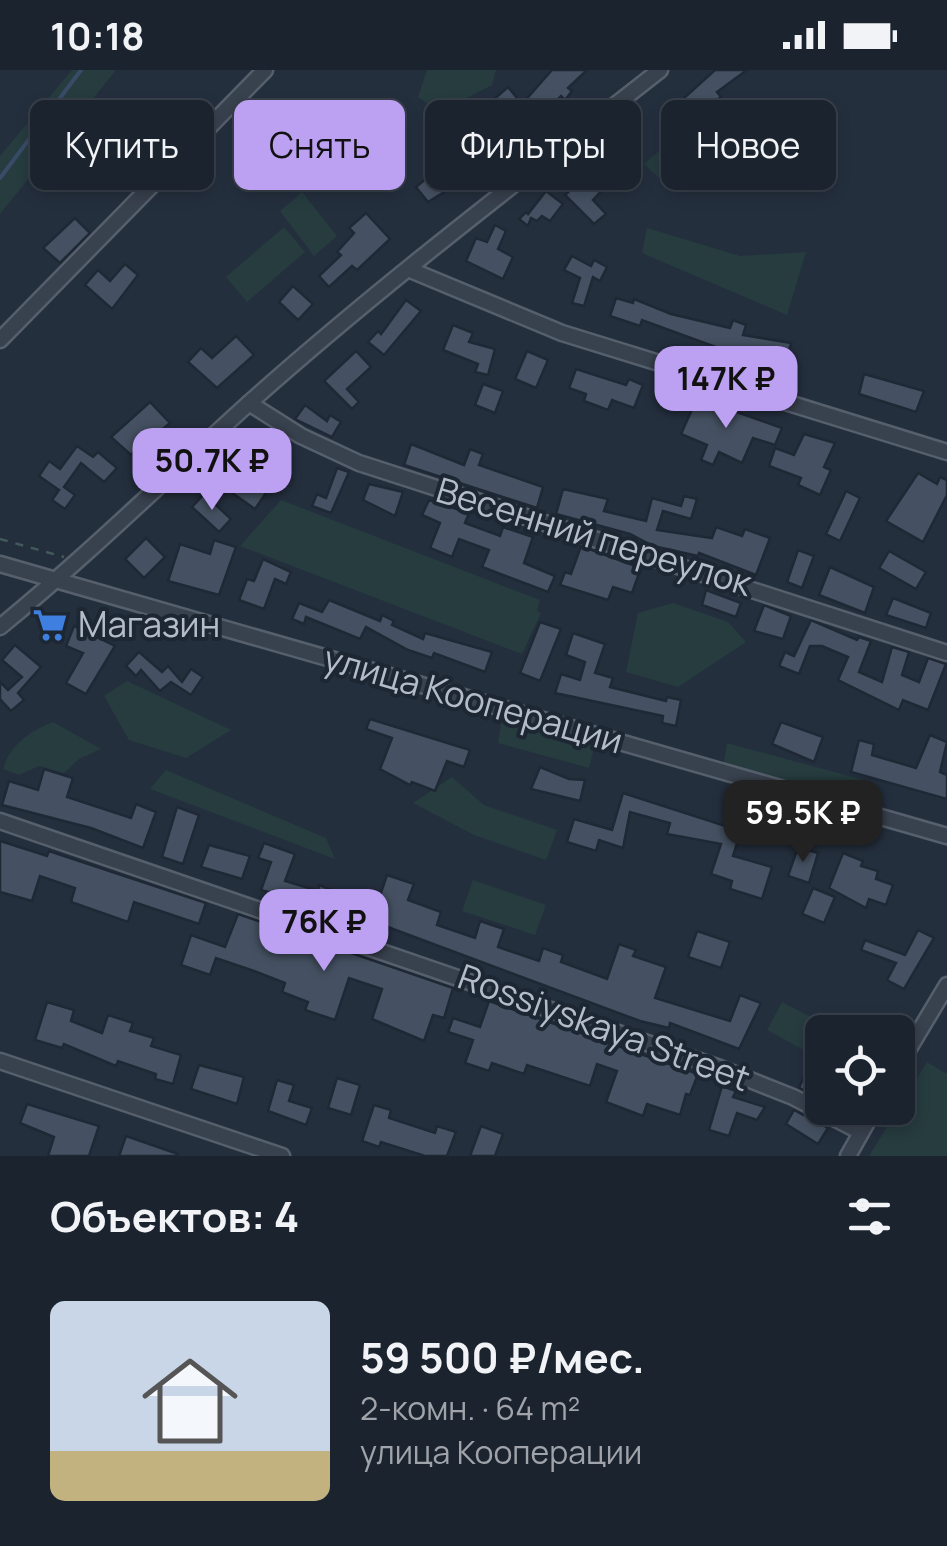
<!DOCTYPE html>
<html lang="ru">
<meta charset="utf-8">
<style>
:root{--surface:#1b232e;--page:#242b36;--text:#f1f3f6;--muted:#a0a4aa;--line:#39404a;--accent:#bca0f2}
body{margin:0;font-family:Manrope,sans-serif;background:var(--page);color:var(--text);height:100vh;display:flex;flex-direction:column;font-size:38px;white-space:nowrap}
*{box-sizing:border-box;margin:0}
p{font-size:32px;color:var(--muted)}
.icon{flex:none;width:55px;height:55px;fill:none;stroke:currentColor;stroke-width:2;stroke-linecap:round;stroke-linejoin:round}
.map{position:relative;height:1086px;overflow:hidden}
.details{display:flex;flex-direction:column;background:var(--surface);flex:1}
.details>*{flex:none}
.guide{position:absolute;left:30px;top:30px;width:888px;height:90px;display:flex;gap:20px}
.tools{position:absolute;left:805px;top:945px;display:grid;gap:20px}
.tools a{display:grid;place-items:center;width:110px;height:110px;border-radius:15px;background:var(--surface);box-shadow:0 5px 15px #0003,0 0 0 2px var(--line);font-size:50px}
.price{position:absolute;translate:-50% -85px;padding:0 22px;border-radius:20px;background:var(--accent);color:#111;font-size:32px;line-height:65px;filter:drop-shadow(0 2px 5px #0008)}
.price::after{content:'';position:absolute;left:50%;top:60px;width:30px;height:22px;margin-left:-15px;background:inherit;clip-path:polygon(0 0,100% 0,50% 100%)}
.price.active{background:#222;color:#fff}
ul{padding:0;list-style:none}
li{display:flex;align-items:center;gap:30px;height:250px;padding:0 50px}
li span{display:grid;place-items:center;flex:none;width:280px;height:200px;border-radius:15px;color:#555}
li>.icon{margin-inline-start:auto}
span .icon{width:120px;height:120px;fill:#fffc;stroke-width:1}
li b{font-size:42px}
h2{display:flex;justify-content:space-between;align-items:center;height:120px;padding:0 50px;font-size:42px}
.pill{padding:0 35px;border-radius:15px;background:var(--surface);box-shadow:0 5px 15px #0003,0 0 0 2px var(--line);font-size:35px;line-height:90px}
.pill.active{background:var(--accent);color:#111}
.status{display:flex;justify-content:space-between;align-items:center;height:70px;padding:0 50px;background:var(--surface);direction:ltr}
.status svg{height:28px;fill:currentColor}
.map>svg:first-child{display:block}
</style>
<div class="status"><b>10:18</b><svg viewBox="0 0 49 12"><path d="M0 12V9h3v3zM5 12V6h3v6zM10 12V3h3v9zM15 12V0h3v12zM26 1h20v11H26zM47 4h2v5h-2z"/></svg></div>
<div class="map">
<svg width="947" height="1086" viewBox="0 0 947 1086">
<rect width="100%" height="100%" fill="#242f3e"/>
<g fill="#263c3f">
<path d="M72,0H116L0,144V86Z"/>
<path d="M427,0H496L492,15L439,42L418,27Z"/>
<path d="M687,57L701,72L658,107L644,94Z"/>
<path d="M586,65L599,79L556,114L543,101Z"/>
<path d="M302,122L337,166L314,186L280,141Z"/>
<path d="M284,157L305,182L247,232L226,207Z"/>
<path d="M647,158L740,186L806,182L787,245L642,183Z"/>
<path d="M281,430L540,530L537,541L541,543L522,584L240,476Z"/>
<path d="M673,533L728,552L746,572L678,617L626,602L638,543Z"/>
<path d="M127,611L231,660L186,688L129,670L104,626Z"/>
<path d="M502,648L595,675L589,698L498,673Z"/>
<path d="M53,652L101,679L79,689L64,703L39,696L19,705L3,699C10,675 30,661 53,652Z"/>
<path d="M727,673L864,710L860,733L723,698Z"/>
<path d="M166,700L326,768L335,789L150,719Z"/>
<path d="M452,707L484,735L557,760L546,790L474,765L413,733Z"/>
<path d="M473,810L546,835L535,865L462,841Z"/>
<path d="M782,932L840,962H822V990L767,960Z"/>
<path d="M927,992L947,1004V1086H869Z"/>
</g>
<g fill="none" stroke-linecap="round" stroke-linejoin="round">
<path stroke="#394c67" stroke-width="4" d="M0,108L81,0"/>
</g>
<g fill="#455162" stroke="#1f2835" stroke-width="2.5">
<path d="M552,0H587L568,18L572,21L565,30L561,26L523,66L520,63L504,78L486,59L503,43L492,31L508,17L522,34Z"/>
<path d="M715,0H747L717,22L721,27L703,41L708,46L695,60L673,38Z"/>
<path d="M144,74L161,91L138,113L123,100L129,96L125,92Z"/>
<path d="M438,85L462,111L428,132L416,117L433,103L426,96Z"/>
<path d="M591,101L607,115L593,130L606,144L594,154L565,125Z"/>
<path d="M546,121L563,134L550,151L542,146L537,151L531,148L528,156L519,149L526,142L528,144Z"/>
<path d="M366,143L390,169L357,200L352,196L329,217L319,206L341,185L337,182L354,163L349,158Z"/>
<path d="M75,148L90,163L60,193L43,178Z"/>
<path d="M495,155L506,161L498,179L513,187L503,209L466,191L476,168L487,172Z"/>
<path d="M572,186L591,196L594,190L607,197L600,211L593,207L584,236L572,233L580,208L564,200Z"/>
<path d="M125,194L138,205L112,239L85,215L98,200L110,211Z"/>
<path d="M293,216L313,234L298,250L279,232Z"/>
<path d="M616,228L633,233L634,229L671,244L730,258L733,250L746,255L743,265L791,273L784,302L642,250L640,256L610,246Z"/>
<path d="M406,230L421,241L384,285L368,272L378,261L381,264Z"/>
<path d="M453,255L473,263L469,272L495,279L488,305L475,302L478,294L443,280Z"/>
<path d="M236,266L254,285L217,318L188,292L201,278L212,288Z"/>
<path d="M356,281L371,297L347,319L359,332L352,339L324,311Z"/>
<path d="M527,281L548,290L536,318L515,309Z"/>
<path d="M576,299L626,315L629,309L643,315L634,338L612,330L608,340L584,331L586,324L569,318Z"/>
<path d="M864,304L924,321L916,342L859,324Z"/>
<path d="M483,314L503,321L495,343L475,335Z"/>
<path d="M697,328L782,358L775,375L753,368L742,393L719,382L713,395L701,390L707,375L681,364Z"/>
<path d="M150,332L170,353L157,364L153,360L131,385L111,367Z"/>
<path d="M305,335L327,351L330,345L341,352L332,367L295,349Z"/>
<path d="M272,363L287,378L251,412L266,423L255,439L221,415Z"/>
<path d="M804,364L835,373L824,397L831,400L820,425L798,415L801,408L769,396L775,378L794,385Z"/>
<path d="M411,374L464,395L470,379L483,384L479,395L543,417L537,438L404,395Z"/>
<path d="M77,376L93,387L98,382L117,398L104,412L81,393L64,417L75,425L65,439L52,430L59,420L39,406L49,391L60,399Z"/>
<path d="M337,398L349,402L331,443L312,436L317,424L326,428Z"/>
<path d="M918,403L937,414L940,407L947,410V425L923,472L886,451Z"/>
<path d="M369,414L403,422L395,446L363,430Z"/>
<path d="M563,419L608,429L604,441L646,451L652,428L681,436L684,426L697,429L691,449L663,441L657,460L712,468L716,457L742,466L745,459L770,468L756,505L699,483L698,486L653,476L630,464L556,444Z"/>
<path d="M846,421L860,428L840,471L826,464Z"/>
<path d="M204,424L231,449L219,462L192,437Z"/>
<path d="M429,430L469,443L465,453L500,466L503,457L533,467L524,493L555,506L548,522L482,497L489,480L459,469L452,487L430,478L440,453L422,445Z"/>
<path d="M146,468L165,487L144,508L125,489Z"/>
<path d="M214,470L236,477L219,525L168,511L180,474L210,484Z"/>
<path d="M581,476L641,498L632,523L613,517L608,530L560,515L565,502L571,504Z"/>
<path d="M798,480L814,486L802,518L787,512Z"/>
<path d="M889,481L926,502L916,519L879,498Z"/>
<path d="M263,489L291,502L286,514L275,509L264,539L239,530L247,509L254,511Z"/>
<path d="M830,497L874,517L865,543L819,525Z"/>
<path d="M706,520L741,533L736,547L702,535Z"/>
<path d="M893,528L931,543L926,558L886,545Z"/>
<path d="M329,530L380,551L382,545L394,551L392,555L423,569L425,563L492,582L485,602L434,583L432,588L408,580L366,557L360,569L306,547L304,554L292,549L299,533L322,542Z"/>
<path d="M764,535L791,546L783,569L754,561Z"/>
<path d="M811,550L857,570L859,567L871,571L859,602L882,612L892,577L909,582L902,605L919,612L928,588L946,594L928,640L903,630L899,640L838,610L848,587L822,576H810L799,604L779,596L785,582L794,586Z"/>
<path d="M540,552L561,559L540,611L520,603Z"/>
<path d="M74,556L115,576L86,624L66,613L83,583L66,576Z"/>
<path d="M573,563L605,574L595,603L613,608L610,617L666,631L667,627L681,630L676,656L662,653L663,646L555,623L561,604L580,610L585,592L566,585Z"/>
<path d="M15,575L41,597L18,623L24,630L11,641L0,629V612L8,620L22,607L2,590Z"/>
<path d="M139,582L162,602L168,596L182,612L191,599L203,607L191,625L171,612L160,621L141,600L136,606L126,596Z"/>
<path d="M370,649L470,680L464,697L447,691L435,721L412,712L410,715L380,699L392,668L366,659Z"/>
<path d="M781,652L823,667L814,692L772,674Z"/>
<path d="M930,665L947,672L940,702L947,705V729L851,702L859,670L874,674L872,685L916,698Z"/>
<path d="M540,697L569,709L585,710L580,731L531,719Z"/>
<path d="M44,699L73,708L67,727L131,748L136,734L156,742L143,778L91,758L2,735L9,711L38,720Z"/>
<path d="M623,723L741,761L733,786L772,797L762,829L730,819L732,811L711,804L721,774L667,764L670,753L630,742L623,778L599,770L596,781L567,772L574,749L612,760Z"/>
<path d="M177,737L199,745L183,794L162,787Z"/>
<path d="M0,771L47,786L49,781L206,833L199,854L134,832L128,852L71,832L75,818L40,806L32,831L0,822Z"/>
<path d="M264,773L295,784L285,811L318,821L319,815L376,837L387,805L414,814L408,830L441,842L437,855L475,868L480,851L504,859L498,877L539,891L543,878L563,885L561,892L607,909L619,874L636,880L633,886L666,897L655,928L730,951L740,925L761,933L739,979L670,953L669,958L640,951L377,853L261,820L271,792L258,788Z"/>
<path d="M209,775L250,786L242,809L201,797Z"/>
<path d="M798,777L818,783L809,813L788,806Z"/>
<path d="M843,783L863,791L861,796L878,801L876,809L893,815L886,835L869,829L866,838L829,818Z"/>
<path d="M813,818L835,827L824,853L802,844Z"/>
<path d="M238,844L453,918L444,948L433,945L424,971L372,949L382,919L349,908L335,950L305,940L308,932L282,922L285,913L254,901L216,888L210,905L181,895L191,865L225,877Z"/>
<path d="M918,860L934,868L904,919L887,910L896,893L861,880L865,870L905,885Z"/>
<path d="M697,861L730,872L721,898L688,887Z"/>
<path d="M489,931L698,1004L690,1025L686,1024L680,1045L647,1034L643,1046L606,1032L617,1001L597,994L590,1016L527,995L524,1004L492,993L489,1001L465,993L473,970L448,962L453,948L480,957Z"/>
<path d="M47,932L74,940L71,951L102,963L108,945L133,953L130,961L154,968L151,976L181,985L173,1014L155,1009L156,1004L118,991L116,996L64,974L62,978L35,970Z"/>
<path d="M810,992L822,997L817,1026L799,1018Z"/>
<path d="M199,995L244,1007L237,1034L191,1019Z"/>
<path d="M337,1008L360,1015L351,1045L328,1038Z"/>
<path d="M277,1010L294,1015L289,1031L312,1038L306,1055L268,1041Z"/>
<path d="M722,1016L736,1021L733,1027L765,1037L757,1050L737,1043L729,1066L709,1060Z"/>
<path d="M27,1034L99,1056L89,1086H48L54,1067L20,1053Z"/>
<path d="M374,1035L391,1040L389,1048L435,1063L437,1056L456,1062L447,1086H425L381,1072L379,1077L362,1071Z"/>
<path d="M794,1040L828,1058L818,1074L786,1054Z"/>
<path d="M481,1056L503,1064L495,1086H470Z"/>
<path d="M126,1066L178,1084V1086H119Z"/>
</g>
<g fill="none" stroke-linecap="round" stroke-linejoin="round">
<g stroke="#565f6c" stroke-width="19">
<g id="minor">
<path d="M408,199L562,263L947,382"/>
<path d="M0,270L265,0"/>
<path d="M249,333L301,366L359,393L947,583"/>
<path d="M0,494L947,766"/>
<path d="M0,557C87,486 165,409 248,334C380,216 521,109 660,0"/>
<path d="M0,751L720,998L793,1027L861,1062"/>
<path d="M0,991L282,1086"/>
<path d="M898,997L947,915"/>
<path d="M848,1086L875,1038"/>
</g>
</g>
<path stroke="#44595c" stroke-width="2.5" stroke-dasharray="8 8" stroke-linecap="butt" d="M0,469L64,487"/>
<use href="#minor" stroke="#38414e" stroke-width="14"/>
</g>
<defs>
<g id="supermarket-bare" transform="scale(2.7)"><path d="M-6-5.5h2.5l.6 2H6L4.5 2H-2.5L-4.4-4H-6ZM-1.5 3.2a1.3 1.3 0 1 0 .1 0ZM3 3.2a1.3 1.3 0 1 0 .1 0Z" fill="#3f7fe0" stroke="#1d2633" stroke-width="2.5" paint-order="stroke"/></g>
</defs>
<g fill-rule="evenodd">
<use href="#supermarket-bare" x="50" y="555"/>
</g>
<g text-anchor="middle" stroke-width="8" stroke-linejoin="round" paint-order="stroke">
<g font-size="35" fill="#b4bcc9" stroke="#1d2633">
<text transform="translate(594 467) rotate(17)" y="12">Весенний переулок</text>
<text transform="translate(473 630) rotate(16)" y="12">улица Кооперации</text>
<text transform="translate(604 958) rotate(20)" y="12">Rossiyskaya Street</text>
</g>
<g font-size="35" fill="#b4bcc9" stroke="#1d2633" text-anchor="start">
<text x="78" y="567">Магазин</text>
</g>
</g>
</svg>
<div class="tools">
<a><svg class="icon" aria-label="locate" viewBox="0 0 24 24"><circle cx="12" cy="12" r="6"/><path d="M12 2v4M12 18v4M2 12h4M18 12h4"/></svg></a>
</div>
<b class="price" style="left:726px;top:361px">147K ₽</b>
<b class="price" style="left:212px;top:443px">50.7K ₽</b>
<b class="price active" style="left:803px;top:795px">59.5K ₽</b>
<b class="price" style="left:324px;top:904px">76K ₽</b>
<div class="guide">
<a class="pill">Купить</a>
<a class="pill active">Снять</a>
<a class="pill">Фильтры</a>
<a class="pill">Новое</a>
</div>
</div>
<section class="details">
<h2>Объектов: 4<svg class="icon" aria-label="filters" viewBox="0 0 24 24"><path d="M4 7h16M4 17h16"/><circle cx="9" cy="7" r="2"/><circle cx="15" cy="17" r="2"/></svg></h2>
<ul>
<li><span style="background:linear-gradient(#c9d6e8 75%,#c2b280 0)"><svg class="icon" aria-label="home" viewBox="0 0 24 24"><path d="M3 11l9-7 9 7M6 9v11h12V9"/></svg></span><div><b>59 500 ₽/мес.</b><p>2-комн. · 64 m²</p><p>улица Кооперации</p></div></li>
</ul>
</section>
